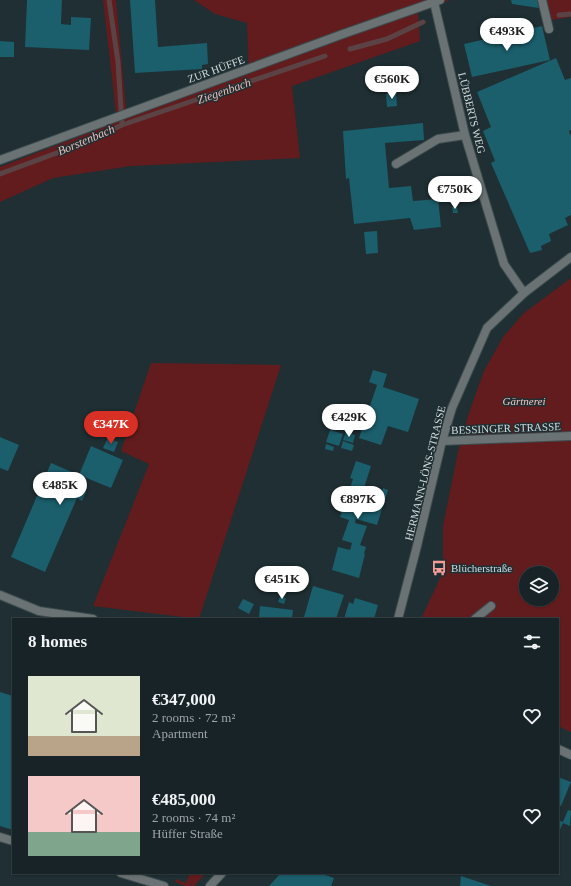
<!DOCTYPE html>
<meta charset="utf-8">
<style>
:root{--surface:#172326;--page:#242f32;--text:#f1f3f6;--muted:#9ea4a7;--line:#364043;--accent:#d93025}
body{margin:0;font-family:Georgia,serif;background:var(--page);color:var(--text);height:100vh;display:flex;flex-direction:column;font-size:15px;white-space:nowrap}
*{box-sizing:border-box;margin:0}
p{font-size:13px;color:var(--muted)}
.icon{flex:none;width:22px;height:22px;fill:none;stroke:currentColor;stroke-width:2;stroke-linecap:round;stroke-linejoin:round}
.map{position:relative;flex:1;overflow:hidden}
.details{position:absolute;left:12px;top:618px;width:547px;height:256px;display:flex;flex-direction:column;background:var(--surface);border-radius:0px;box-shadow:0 1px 3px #0004,0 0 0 1px var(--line)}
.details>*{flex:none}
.buttons{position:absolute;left:519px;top:566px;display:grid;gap:8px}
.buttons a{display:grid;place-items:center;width:40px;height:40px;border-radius:50%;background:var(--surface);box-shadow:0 1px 3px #0004,0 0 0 1px var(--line);font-size:20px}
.price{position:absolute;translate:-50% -34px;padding:0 9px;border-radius:14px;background:#fff;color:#222;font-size:13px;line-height:26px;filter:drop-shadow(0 1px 2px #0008)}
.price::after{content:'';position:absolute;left:50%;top:24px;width:12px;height:9px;margin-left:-6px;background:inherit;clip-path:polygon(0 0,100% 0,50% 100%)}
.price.current{background:var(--accent);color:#fff}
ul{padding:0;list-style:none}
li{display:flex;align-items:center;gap:12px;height:100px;padding:0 16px}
li span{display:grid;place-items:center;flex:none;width:112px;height:80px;border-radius:0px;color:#555}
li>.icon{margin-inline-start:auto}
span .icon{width:48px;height:48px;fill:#fffc;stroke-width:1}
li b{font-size:17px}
h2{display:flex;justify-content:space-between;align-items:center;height:48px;padding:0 16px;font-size:17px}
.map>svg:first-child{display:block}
</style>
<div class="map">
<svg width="571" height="886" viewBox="0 0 571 886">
<rect width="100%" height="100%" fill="#1f2f33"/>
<g fill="#631c1d" fill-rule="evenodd">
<path d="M103,0H116L126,109L116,113Z"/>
<path d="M194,0H450L418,13L420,41L292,86L300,158L131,166L53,178L0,202V167L195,92L249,74L247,23L215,14Z"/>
<path d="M547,0H571V17L552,20Z"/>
<path d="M571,278V732L558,726V619H421L443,572V526L458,452L469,413L484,371L503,337L524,313ZM526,573H552V599H526Z"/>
<path d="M151,363L281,365L199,619L93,606L149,464L121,451Z"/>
<path d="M190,873H206L194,886H186L175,882L176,879L186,883Z"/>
</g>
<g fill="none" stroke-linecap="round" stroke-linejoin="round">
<g stroke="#5b4345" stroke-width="5">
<path d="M559,15L571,14"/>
<path d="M350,49L387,39L423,22"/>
<path d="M122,125L325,56"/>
<path d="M0,174L81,144L122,125L118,62L109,0"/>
</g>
</g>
<g fill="#1b5e6c">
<path d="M27,0H62L61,24L71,25V17L91,18L89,50L25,47Z"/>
<path d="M130,0H155L158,47L207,43L208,64L202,65V69L135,73Z"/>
<path d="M511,0H537L539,8L512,4Z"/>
<path d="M542,26L550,60L472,77L464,44Z"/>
<path d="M0,41L14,42V57H0Z"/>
<path d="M556,58L565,80L571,78V130L569,131L571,136V215L565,218L568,225L549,234L551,241L541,246L542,250L530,253L491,163L495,161L483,131L491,127L477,92Z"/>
<path d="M396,93L397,106L387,107L386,94Z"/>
<path d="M423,123L424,140L385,143L389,188L411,186L413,201L438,199L441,227L414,230L410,218L354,224L349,178L346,179L343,131Z"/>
<path d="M452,207H457L458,213H453Z"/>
<path d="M377,231L378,253L366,254L364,232Z"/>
<path d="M373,370L387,374L383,387L419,399L408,432L388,426L381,445L359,438L377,385L369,382Z"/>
<path d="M330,430L343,434L339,446L326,442Z"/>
<path d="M346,432L355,435L353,443L343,440Z"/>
<path d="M0,437L19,445L8,471L0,468Z"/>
<path d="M108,438L118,442L114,452L103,448Z"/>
<path d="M343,441L354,445L352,451L341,448Z"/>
<path d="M326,444L334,447L333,451L325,449Z"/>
<path d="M91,446L123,460L111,488L84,477L79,489L86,492L82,501L77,498L45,572L11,557L51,463L79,475Z"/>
<path d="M356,461L371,466L364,488L381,493L383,488L388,490L377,525L356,519L355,523L367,526L360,545L366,547L364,554H365L359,578L332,570L338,547L350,550L352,543L342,540L349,520L340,517L353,479L350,478Z"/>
<path d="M313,586L344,595L336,619H309L304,617Z"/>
<path d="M280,596L286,598L284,604L278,602Z"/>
<path d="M355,598L378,605L374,619H344L349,602L353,604Z"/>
<path d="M243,599L254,604L249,614L238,608Z"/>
<path d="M260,606L293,610L292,619L259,618Z"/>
<path d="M0,692L13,696V830L0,826Z"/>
<path d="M558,777L571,782L561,806L558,804Z"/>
<path d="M568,810L571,811L570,826L563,823L558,834V820L563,822Z"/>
<path d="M281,873H319L334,878L331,886H269Z"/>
<path d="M461,876L491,886H460Z"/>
</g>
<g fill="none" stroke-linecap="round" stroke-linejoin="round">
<g stroke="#3c4b4e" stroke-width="10">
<g id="service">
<path d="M542,0L549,29"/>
<path d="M396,164L438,139L465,135"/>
<path d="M475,619L491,606"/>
<path d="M0,837L13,841"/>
<path d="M121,873L164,886"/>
</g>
</g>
<g stroke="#3c4b4e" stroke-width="10">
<g id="minor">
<path d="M434,2L465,135L504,264L524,293"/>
<path d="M0,160L343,34L440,0"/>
<path d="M442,441L571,436"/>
<path d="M0,595L39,611L93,619"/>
<path d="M398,619L416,550L442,441L452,408L487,328L524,293L571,257"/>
<path d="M558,749L571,755"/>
<path d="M210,886L222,873"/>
</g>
</g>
<use href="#service" stroke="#6a7274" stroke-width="8"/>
<use href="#minor" stroke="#6a7274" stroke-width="8"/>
</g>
<defs>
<g id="bus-bare" transform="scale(1.2)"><path d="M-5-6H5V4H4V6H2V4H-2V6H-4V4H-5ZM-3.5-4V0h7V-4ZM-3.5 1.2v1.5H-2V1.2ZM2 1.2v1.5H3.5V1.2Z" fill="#f59c96" stroke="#1f2f33" stroke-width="2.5" paint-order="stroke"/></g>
</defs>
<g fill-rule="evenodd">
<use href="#bus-bare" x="439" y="568"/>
</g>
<g text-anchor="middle" stroke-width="3" stroke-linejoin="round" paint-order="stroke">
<g font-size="11" fill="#d2dcde" stroke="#1f2f33">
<text transform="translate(216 69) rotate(-20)" y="4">ZUR HÜFFE</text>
<text transform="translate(472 113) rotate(76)" y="4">LÜBBERTS WEG</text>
<text transform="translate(506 428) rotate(-2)" y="4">BESSINGER STRASSE</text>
<text transform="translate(425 473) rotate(-76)" y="4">HERMANN-LÖNS-STRASSE</text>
</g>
<g font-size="11" font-style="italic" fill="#f6c4c0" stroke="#1f2f33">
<text x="524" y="405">Gärtnerei</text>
</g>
<g font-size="11" fill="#d2dcde" stroke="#1f2f33" text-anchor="start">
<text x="451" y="572">Blücherstraße</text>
</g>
<g font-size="12" font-style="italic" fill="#f0bfba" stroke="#1f2f33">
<text transform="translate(224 91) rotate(-19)" y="4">Ziegenbach</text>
<text transform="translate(86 140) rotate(-23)" y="4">Borstenbach</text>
</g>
</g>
</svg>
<div class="buttons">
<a><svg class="icon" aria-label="layers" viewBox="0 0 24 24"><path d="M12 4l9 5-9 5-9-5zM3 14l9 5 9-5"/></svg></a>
</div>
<b class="price" style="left:507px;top:52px">€493K</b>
<b class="price" style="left:392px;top:100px">€560K</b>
<b class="price" style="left:455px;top:210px">€750K</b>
<b class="price" style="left:349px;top:438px">€429K</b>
<b class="price current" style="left:111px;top:445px">€347K</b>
<b class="price" style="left:60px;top:506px">€485K</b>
<b class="price" style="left:358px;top:520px">€897K</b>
<b class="price" style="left:282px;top:600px">€451K</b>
<section class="details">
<h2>8 homes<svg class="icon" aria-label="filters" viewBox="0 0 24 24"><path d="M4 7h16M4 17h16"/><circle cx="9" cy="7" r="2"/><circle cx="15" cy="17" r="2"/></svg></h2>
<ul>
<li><span style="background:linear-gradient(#dfe7d0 75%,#b9a48a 0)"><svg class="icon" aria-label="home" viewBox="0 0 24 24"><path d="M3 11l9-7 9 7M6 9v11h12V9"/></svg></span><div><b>€347,000</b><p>2 rooms · 72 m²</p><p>Apartment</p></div><svg class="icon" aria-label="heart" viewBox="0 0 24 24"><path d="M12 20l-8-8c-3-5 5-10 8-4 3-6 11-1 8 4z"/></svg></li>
<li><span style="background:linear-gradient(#f6c9c9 70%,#7fa58c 0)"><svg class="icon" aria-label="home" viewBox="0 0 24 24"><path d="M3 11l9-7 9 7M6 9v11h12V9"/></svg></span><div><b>€485,000</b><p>2 rooms · 74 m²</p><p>Hüffer Straße</p></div><svg class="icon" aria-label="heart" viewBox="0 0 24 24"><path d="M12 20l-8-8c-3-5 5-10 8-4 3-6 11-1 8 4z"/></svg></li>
</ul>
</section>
</div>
